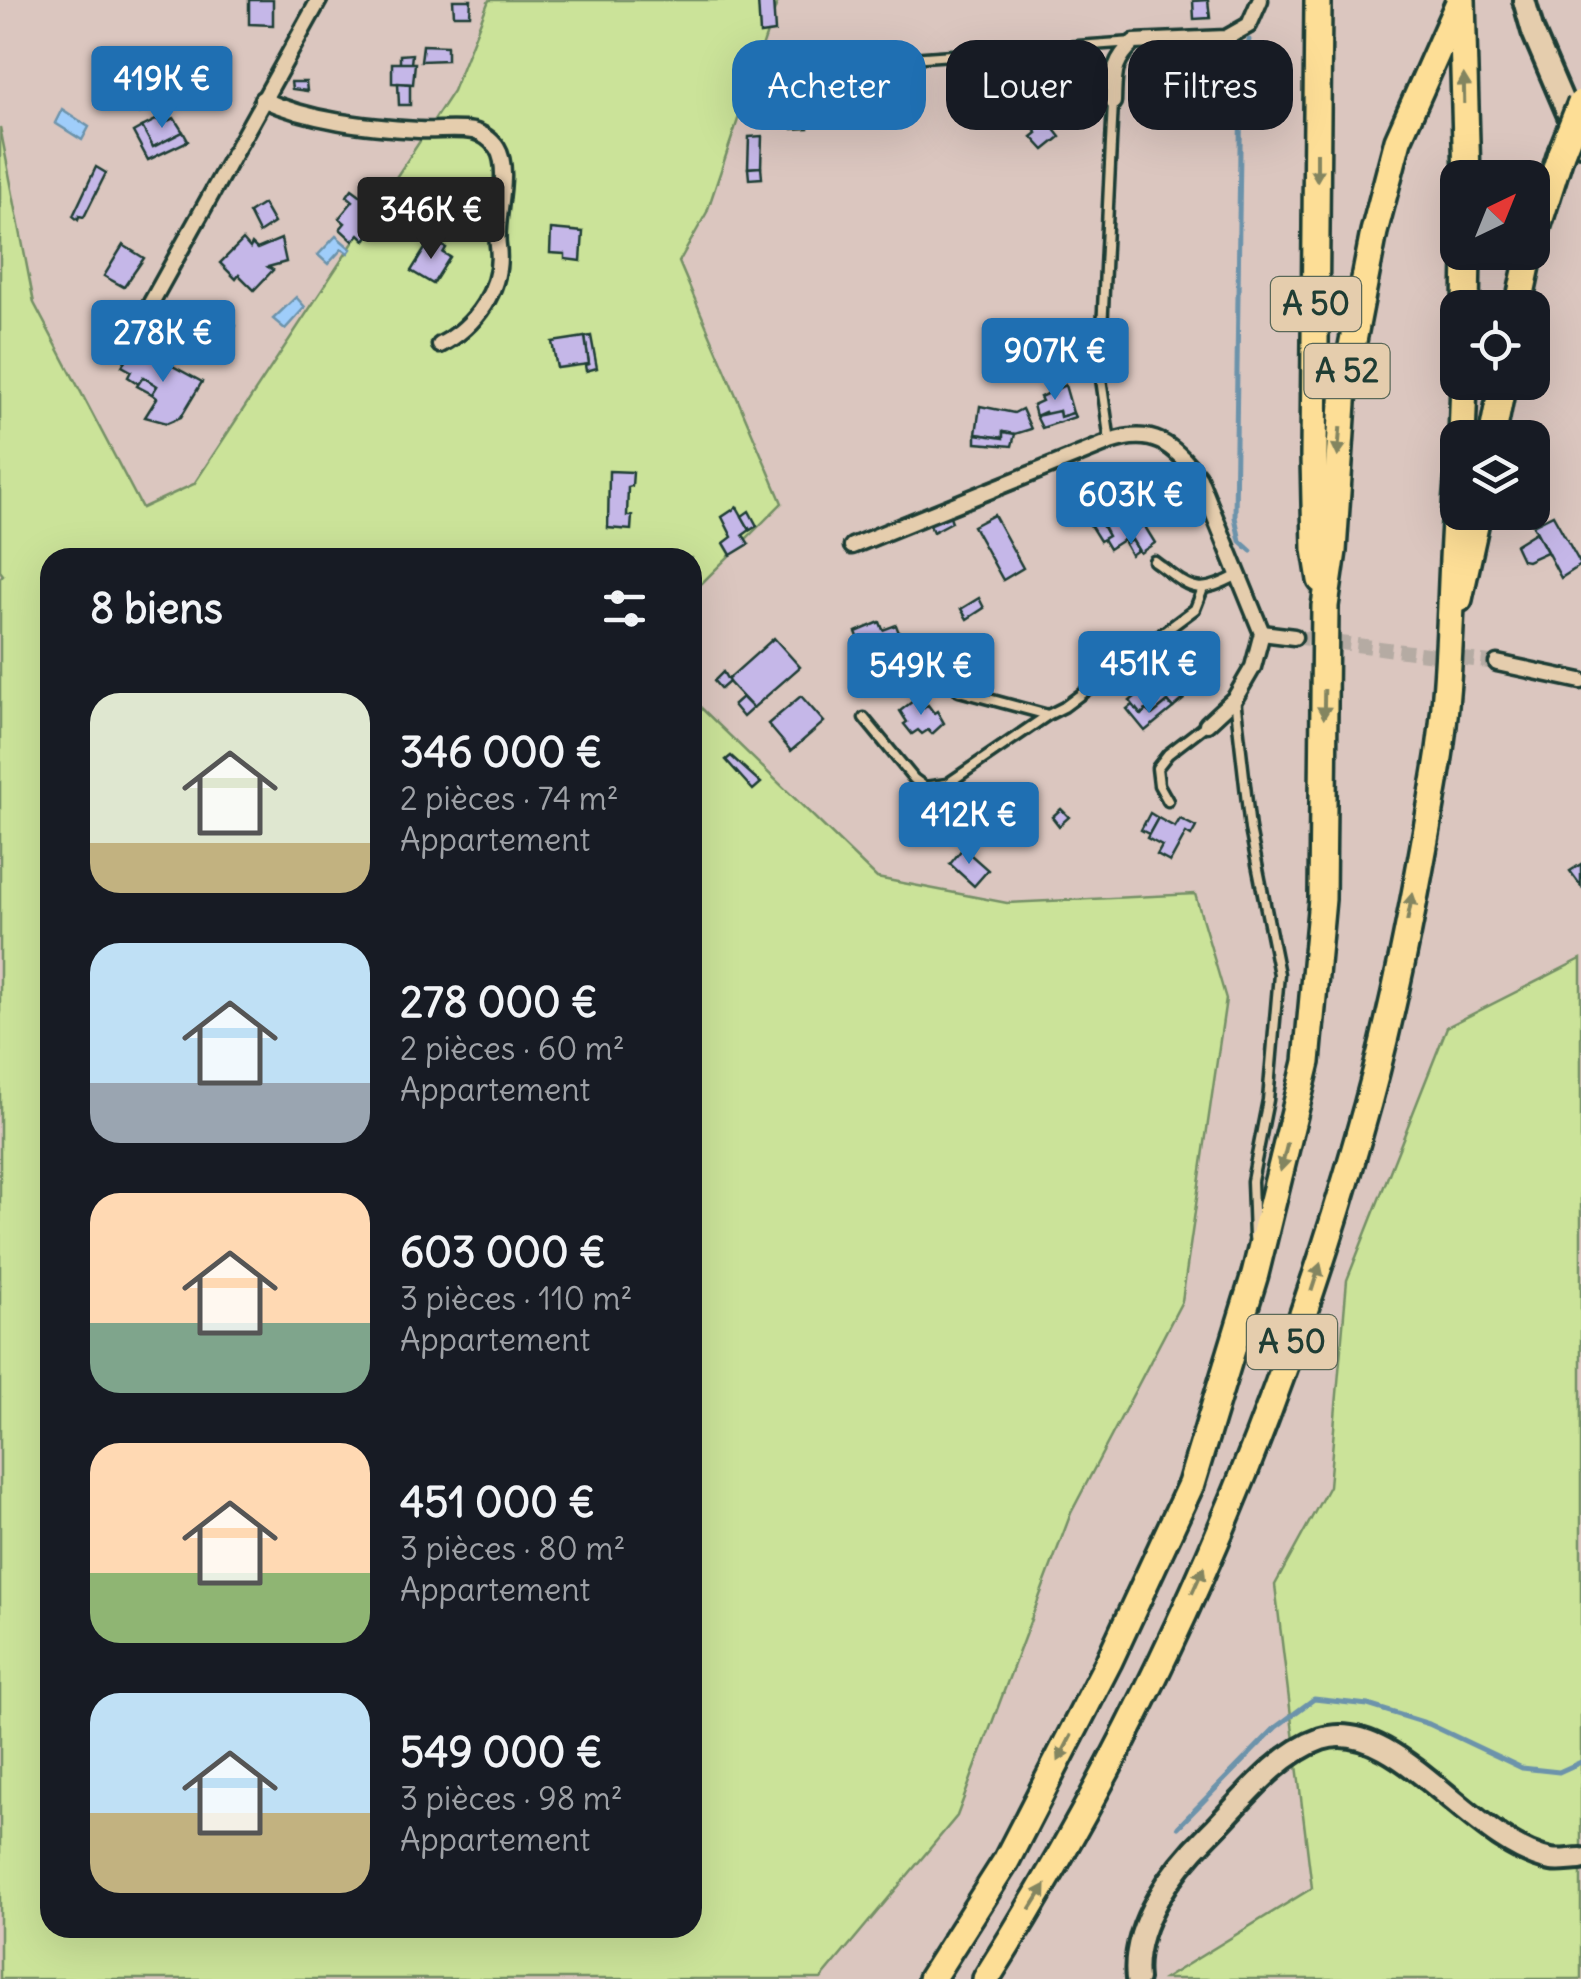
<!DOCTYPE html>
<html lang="fr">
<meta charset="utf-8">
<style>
:root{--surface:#171b24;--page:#242831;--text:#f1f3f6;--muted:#9ea1a6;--accent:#1f6fb2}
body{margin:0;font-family:Delius,sans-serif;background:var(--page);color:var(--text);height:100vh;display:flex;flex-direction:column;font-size:38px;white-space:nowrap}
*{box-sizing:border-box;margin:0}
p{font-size:32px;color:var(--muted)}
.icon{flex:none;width:55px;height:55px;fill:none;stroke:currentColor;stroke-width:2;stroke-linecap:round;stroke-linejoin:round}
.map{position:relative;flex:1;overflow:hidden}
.panel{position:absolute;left:40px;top:548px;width:662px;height:1390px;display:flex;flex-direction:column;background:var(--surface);border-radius:30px;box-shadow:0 10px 40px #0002}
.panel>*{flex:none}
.hud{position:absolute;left:732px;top:40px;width:698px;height:90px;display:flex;gap:20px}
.needle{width:65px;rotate:43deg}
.tools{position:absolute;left:1440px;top:160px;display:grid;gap:20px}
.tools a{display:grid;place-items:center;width:110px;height:110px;border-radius:20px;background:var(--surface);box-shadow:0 10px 40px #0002;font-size:50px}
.price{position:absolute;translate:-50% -85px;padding:0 22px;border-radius:10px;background:var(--accent);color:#fff;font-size:32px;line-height:65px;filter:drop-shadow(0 2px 5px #0008)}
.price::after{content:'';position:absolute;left:50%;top:60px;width:30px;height:22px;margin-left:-15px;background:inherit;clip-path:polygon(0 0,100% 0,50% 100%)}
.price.current{background:#222;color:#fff}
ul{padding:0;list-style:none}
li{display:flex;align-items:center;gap:30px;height:250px;padding:0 50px}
li span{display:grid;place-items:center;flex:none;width:280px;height:200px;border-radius:30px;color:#555}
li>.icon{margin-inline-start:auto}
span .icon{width:120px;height:120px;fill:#fffc;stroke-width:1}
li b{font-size:42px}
h2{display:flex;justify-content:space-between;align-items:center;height:120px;padding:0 50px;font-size:42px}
.tag{padding:0 35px;border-radius:30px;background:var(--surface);box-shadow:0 10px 40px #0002;font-size:35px;line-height:90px}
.tag.current{background:var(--accent);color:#fff}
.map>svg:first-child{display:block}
</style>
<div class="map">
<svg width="1581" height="1979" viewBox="0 0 1581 1979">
<rect width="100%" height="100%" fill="#dbc6bf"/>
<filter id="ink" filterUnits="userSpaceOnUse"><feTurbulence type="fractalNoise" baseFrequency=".01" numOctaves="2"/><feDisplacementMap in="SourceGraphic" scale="20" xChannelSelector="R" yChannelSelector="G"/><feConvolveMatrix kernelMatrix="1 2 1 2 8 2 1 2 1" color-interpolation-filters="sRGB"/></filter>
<g filter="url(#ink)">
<g fill="#cbe399" stroke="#759066" stroke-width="2.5">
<path d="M489,0H778L707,212L679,262L782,503L693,592L692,558H50V1928H692L693,700L877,878L1007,903L1195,894L1226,999L1182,1301L1071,1513L957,1816L821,1979H0V578L3,575L0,571V127L34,303L142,508L194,484L453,91Z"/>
<path d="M1581,959V1979H1164L1312,1888L1275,1585L1329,1486L1347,1280L1447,1027Z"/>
</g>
<g fill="#9fcdfa" stroke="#6c93ab" stroke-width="2.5">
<path d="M62,109L89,127L82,140L55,123Z"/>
<path d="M336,236L351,249L348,253L342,249L328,264L318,255Z"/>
<path d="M296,297L305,307L285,329L273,319Z"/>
<path d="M220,318L236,326L218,357L203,349Z"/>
</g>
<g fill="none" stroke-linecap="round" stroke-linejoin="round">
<g stroke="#6c93ab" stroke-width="5">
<path d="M1249,40L1241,76L1235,517L1240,541L1251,551"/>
<path d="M1178,1827L1276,1727L1314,1699L1368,1705L1429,1724L1522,1768L1559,1772L1581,1762"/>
</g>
</g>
<g fill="#c5b7e8" stroke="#1f3d34" stroke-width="2.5">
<path d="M249,0H273V25L249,24Z"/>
<path d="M453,0H471L470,15H454Z"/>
<path d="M758,0H773L775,32L760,34Z"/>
<path d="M1208,0L1210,18L1194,19L1193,1Z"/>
<path d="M423,45L447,46V60L421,61Z"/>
<path d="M412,54L411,64H400V55Z"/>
<path d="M151,61L172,88L140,113L131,100L142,91L135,83L141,78L136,73Z"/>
<path d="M392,63H415L413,84L392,83Z"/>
<path d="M291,82H306L307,91L292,89Z"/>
<path d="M398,83L410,84V105H399Z"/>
<path d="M1007,90L1031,94L1053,120L1049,123L1060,137L1044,150L1032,137L1037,133L1021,114L1004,111Z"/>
<path d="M817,103H841L840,125L807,121L806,108H817Z"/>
<path d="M806,108L808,128L793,129L792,109Z"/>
<path d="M174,118L183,132L153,147L142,127L158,119L161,124Z"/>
<path d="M142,127L153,147L183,132L188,141L148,160L133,132Z"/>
<path d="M762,136L761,167L748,168L749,137Z"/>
<path d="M96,167L106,173L84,217L79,216L78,220L73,216Z"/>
<path d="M761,167L762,178L749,179L748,168Z"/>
<path d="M352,189L375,206L367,216L377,224L365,240L359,234L353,241L340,229L345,223L339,218L353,201L347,196Z"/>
<path d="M263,204L274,223L259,233L249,213Z"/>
<path d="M551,229L583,232L581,261L565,259V254L550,253Z"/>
<path d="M281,239L286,262L268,267L273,270L254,290L239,275L236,279L220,263L243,240L250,248L252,244L257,249Z"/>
<path d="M431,239L446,248L443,253L450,257L433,284L411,271Z"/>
<path d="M123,245L144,258L124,287L104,276Z"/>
<path d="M591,336L597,368L586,371L585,365L589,364L585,337Z"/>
<path d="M585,337L589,364L557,368L552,342Z"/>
<path d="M134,345L202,382L181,417L167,423L145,417L157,398L152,394L157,386L143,377L139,384L128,377L131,371L122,366Z"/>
<path d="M143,377L157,386L152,394L137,386Z"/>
<path d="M1065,385L1073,413L1060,417L1059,411L1047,416L1045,412L1036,416L1033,405L1042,401L1040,397Z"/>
<path d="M980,406L1014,413L1022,409L1031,429L1015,434L1003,432V438L976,434Z"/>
<path d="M1059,411L1060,417L1073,413L1075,417L1042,428L1036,416Z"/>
<path d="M1003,432L1015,434L1012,446L976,443V434L1003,438Z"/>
<path d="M609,471L633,472L632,486L628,487L627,516H632L631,530L608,528Z"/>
<path d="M737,507L750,530L743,535L749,544L731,555L724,543L732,537L722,517Z"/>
<path d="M1114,510L1116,514L1101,523L1108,536L1100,541L1090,525Z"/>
<path d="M749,511L757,526L750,530L742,516Z"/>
<path d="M949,513L952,522L933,532L928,521Z"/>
<path d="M1116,514L1124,526L1128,523L1134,531L1144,525L1155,543L1140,553L1132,540L1125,544L1123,540L1109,549L1103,539L1108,536L1101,523Z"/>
<path d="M994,515L1023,568L1003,580L973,526Z"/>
<path d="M1553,515L1581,565L1561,578L1533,525Z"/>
<path d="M1536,532L1547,552L1527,561L1522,560L1515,545Z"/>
<path d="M1132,540L1138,550L1131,555L1125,544Z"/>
<path d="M979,598L984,608L967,619L961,609Z"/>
<path d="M880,622L883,630L896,625L905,648L869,663L856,632Z"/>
<path d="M774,638L800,667L753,708L727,680Z"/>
<path d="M723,672L729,682L721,689L714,681Z"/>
<path d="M1163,674L1184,699L1173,708L1168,702L1152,715L1146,710L1141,715L1130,701Z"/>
<path d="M801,696L824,722L791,751L768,724Z"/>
<path d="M742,697L753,708L743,717L733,705Z"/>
<path d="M917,698L924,708L928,705L934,713L937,711L944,723L932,734L928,730L922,734L918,730L912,734L904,724L907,722L900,711Z"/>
<path d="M1168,702L1173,708L1145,731L1127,709L1132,705L1141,715L1146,710L1152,715Z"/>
<path d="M731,756L761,783L753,790L726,760Z"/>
<path d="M1061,809L1069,817L1059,826L1052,817Z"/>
<path d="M1150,813L1158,818L1149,834L1141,830Z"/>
<path d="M1158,818L1175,827L1180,819L1196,827L1191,836L1186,833L1170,862L1157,855L1162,846L1147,838Z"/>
<path d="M963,848L988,870L974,886L950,864Z"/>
<path d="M1581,864V886L1570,871Z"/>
</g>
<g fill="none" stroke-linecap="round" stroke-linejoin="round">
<path stroke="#b5aba3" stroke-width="14" stroke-dasharray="14 7" stroke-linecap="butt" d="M1294,637L1497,663"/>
<g stroke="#1f3d34" stroke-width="15">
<g id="lane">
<path d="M813,65L1133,42"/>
<path d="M1110,442L1100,372L1113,102"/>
<path d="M1154,561C1191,588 1195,598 1238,575"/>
<path d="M959,691L1048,715L1064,707L1195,609L1202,591"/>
<path d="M1235,698L1250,829L1279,974L1268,1100L1252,1181L1254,1237"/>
<path d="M864,718L914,779L925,787L947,784L1048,715"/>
<path d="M1168,801L1159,785L1157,768L1168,754L1207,724"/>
</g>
</g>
<g stroke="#1f3d34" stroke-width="21">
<g id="street">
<path d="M262,99C310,121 367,127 419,130C436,131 456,128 473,131C482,133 492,140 497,148C512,172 494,219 498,246C504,288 475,327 440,345"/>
<path d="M1113,102C1114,74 1112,62 1134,42L1226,38L1249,25L1260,0"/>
<path d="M151,303L319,0"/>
<path d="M852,546L1110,442C1152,427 1174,444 1199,478L1262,633L1253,667L1235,698L1207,724"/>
<path d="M1262,633L1294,637"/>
<path d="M1497,663L1581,681"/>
</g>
</g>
<g stroke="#1f3d34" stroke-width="28">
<g id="secondary">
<path d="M1524,0L1533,32L1581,144"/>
<path d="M1137,1979C1131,1925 1174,1868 1210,1833C1242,1801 1277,1754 1321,1739C1395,1714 1471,1844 1551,1860C1560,1862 1571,1859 1581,1859"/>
</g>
</g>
<g stroke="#1f3d34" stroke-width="32">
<g id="highway">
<path d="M1318,0L1314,456L1316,549L1321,580"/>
<path d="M1462,0L1467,178"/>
<path d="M1532,244L1561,153"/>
<path d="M1466,308L1467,252"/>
<path d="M1518,308L1530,252"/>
<path d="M1462,438L1464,382"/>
<path d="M1492,438L1503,382"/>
<path d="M1459,599L1478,512"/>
<path d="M931,1979L1006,1861L1109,1661L1191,1484L1255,1274L1307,1062L1322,899L1325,606L1333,551L1344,388L1374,232L1398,140L1460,0"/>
<path d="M986,1979C1151,1718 1275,1432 1359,1135C1393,1018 1416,895 1436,776C1453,678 1449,579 1458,481"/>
</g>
</g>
<use href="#lane" stroke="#e5cdad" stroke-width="8"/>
<use href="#street" stroke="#e5cdad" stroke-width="14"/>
<use href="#secondary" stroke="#e5cdad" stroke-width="20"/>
<use href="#highway" stroke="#fdde96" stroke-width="25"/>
<g stroke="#1f3d34" stroke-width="32" stroke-linecap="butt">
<path id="highway-bridge" d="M1561,153L1581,103"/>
</g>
<use href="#highway-bridge" stroke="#fdde96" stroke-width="25"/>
</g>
<defs><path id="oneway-solid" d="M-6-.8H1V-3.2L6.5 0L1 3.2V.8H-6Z" transform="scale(2.5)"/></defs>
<g fill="#838560">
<use href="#oneway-solid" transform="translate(1464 89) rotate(-91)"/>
<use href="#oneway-solid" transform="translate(1317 167) rotate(90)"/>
<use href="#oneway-solid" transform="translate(1339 442) rotate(95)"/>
<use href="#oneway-solid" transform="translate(1324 704) rotate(91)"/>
<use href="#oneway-solid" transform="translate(1410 907) rotate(-79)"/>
<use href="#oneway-solid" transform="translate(1284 1157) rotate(104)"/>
<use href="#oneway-solid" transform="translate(1316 1277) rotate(-72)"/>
<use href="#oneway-solid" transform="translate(1198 1580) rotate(-66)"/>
<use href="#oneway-solid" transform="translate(1065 1748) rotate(117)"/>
<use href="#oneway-solid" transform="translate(1038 1897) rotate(-58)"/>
</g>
</g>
<g text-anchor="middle" stroke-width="8" stroke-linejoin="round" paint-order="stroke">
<g fill="#e5cdad" stroke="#5a6858" stroke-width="2.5">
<rect x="1271" y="277" width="90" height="54" rx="8"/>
<rect x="1304.5" y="344" width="85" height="54" rx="8"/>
<rect x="1247" y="1315" width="90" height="54" rx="8"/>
</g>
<g font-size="32" font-weight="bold" fill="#1f3d34">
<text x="1316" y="315">A 50</text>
<text x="1347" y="382">A 52</text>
<text x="1292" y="1353">A 50</text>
</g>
</g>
</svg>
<div class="tools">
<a><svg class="needle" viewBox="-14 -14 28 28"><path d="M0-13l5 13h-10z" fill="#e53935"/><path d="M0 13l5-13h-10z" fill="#9ea1a6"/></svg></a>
<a><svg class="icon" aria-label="locate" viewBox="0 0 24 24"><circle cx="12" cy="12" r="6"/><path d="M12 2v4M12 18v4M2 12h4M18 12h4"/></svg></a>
<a><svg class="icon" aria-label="layers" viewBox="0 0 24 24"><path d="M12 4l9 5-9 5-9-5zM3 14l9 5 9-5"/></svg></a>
</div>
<b class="price" style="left:162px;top:131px">419K €</b>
<b class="price current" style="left:431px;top:262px">346K €</b>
<b class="price" style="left:163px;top:385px">278K €</b>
<b class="price" style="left:1055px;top:403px">907K €</b>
<b class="price" style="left:1131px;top:547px">603K €</b>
<b class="price" style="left:1149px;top:716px">451K €</b>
<b class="price" style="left:921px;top:718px">549K €</b>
<b class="price" style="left:969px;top:867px">412K €</b>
<div class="hud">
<a class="tag current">Acheter</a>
<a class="tag">Louer</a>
<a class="tag">Filtres</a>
</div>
<section class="panel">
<h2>8 biens<svg class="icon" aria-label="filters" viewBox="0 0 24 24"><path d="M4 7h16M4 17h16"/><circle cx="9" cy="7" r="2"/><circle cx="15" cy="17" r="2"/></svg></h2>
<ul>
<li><span style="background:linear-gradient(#dfe7d0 75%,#c2b280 0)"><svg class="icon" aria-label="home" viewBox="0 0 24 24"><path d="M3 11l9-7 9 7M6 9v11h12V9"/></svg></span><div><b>346 000 €</b><p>2 pièces · 74 m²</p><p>Appartement</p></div></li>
<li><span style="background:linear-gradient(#bfe0f5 70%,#9aa5b1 0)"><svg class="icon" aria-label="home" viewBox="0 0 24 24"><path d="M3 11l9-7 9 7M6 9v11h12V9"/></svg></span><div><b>278 000 €</b><p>2 pièces · 60 m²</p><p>Appartement</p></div></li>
<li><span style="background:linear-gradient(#ffd9b3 65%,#7fa58c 0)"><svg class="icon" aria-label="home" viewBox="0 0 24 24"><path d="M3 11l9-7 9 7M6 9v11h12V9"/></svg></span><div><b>603 000 €</b><p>3 pièces · 110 m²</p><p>Appartement</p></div></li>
<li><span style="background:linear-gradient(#ffd9b3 65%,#8fb573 0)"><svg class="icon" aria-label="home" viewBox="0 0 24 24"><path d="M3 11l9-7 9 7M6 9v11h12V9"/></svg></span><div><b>451 000 €</b><p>3 pièces · 80 m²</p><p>Appartement</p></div></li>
<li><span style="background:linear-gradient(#bfe0f5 60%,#c2b280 0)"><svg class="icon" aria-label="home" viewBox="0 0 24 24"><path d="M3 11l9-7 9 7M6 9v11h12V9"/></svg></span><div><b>549 000 €</b><p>3 pièces · 98 m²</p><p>Appartement</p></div></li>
</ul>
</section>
</div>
